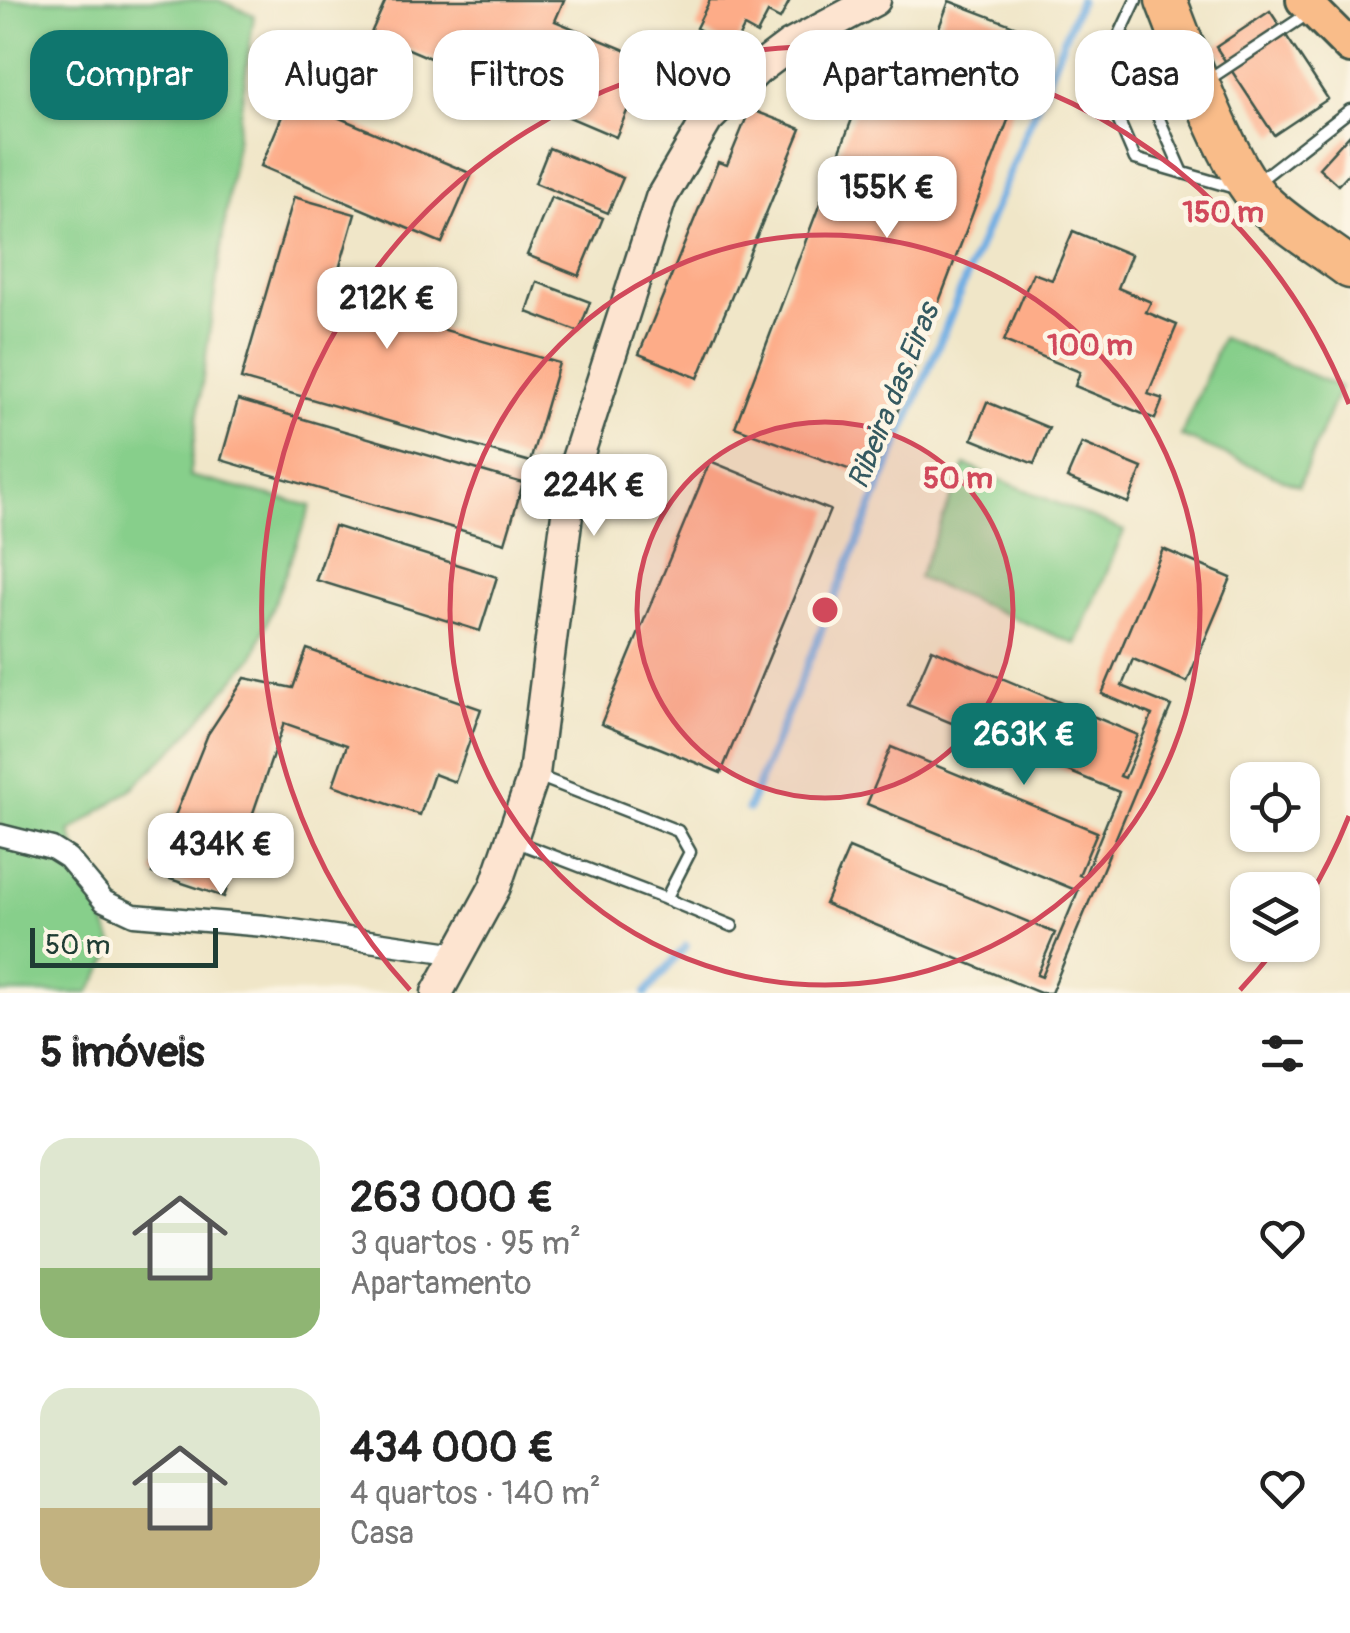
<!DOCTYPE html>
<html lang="pt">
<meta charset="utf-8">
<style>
:root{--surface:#fff;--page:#f2f2f2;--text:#222;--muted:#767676;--accent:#0f766e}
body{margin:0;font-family:Pangolin,sans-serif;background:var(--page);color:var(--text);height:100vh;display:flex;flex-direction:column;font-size:38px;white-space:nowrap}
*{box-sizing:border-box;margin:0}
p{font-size:32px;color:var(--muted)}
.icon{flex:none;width:55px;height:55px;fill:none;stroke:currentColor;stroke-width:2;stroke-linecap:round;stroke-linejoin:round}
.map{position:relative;height:993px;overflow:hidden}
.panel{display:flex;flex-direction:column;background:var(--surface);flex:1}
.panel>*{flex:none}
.guide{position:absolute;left:30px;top:30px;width:1290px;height:90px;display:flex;gap:20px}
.buttons{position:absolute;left:1230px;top:762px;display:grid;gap:20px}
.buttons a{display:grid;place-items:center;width:90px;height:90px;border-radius:20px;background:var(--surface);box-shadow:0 2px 8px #0004;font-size:50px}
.scale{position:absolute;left:30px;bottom:25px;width:188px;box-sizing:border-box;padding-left:10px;border:5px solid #1f3d34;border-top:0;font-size:28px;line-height:35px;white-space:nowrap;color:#1f3d34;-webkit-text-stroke:8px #fcf5e5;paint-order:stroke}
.price{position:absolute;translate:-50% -85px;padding:0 22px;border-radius:20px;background:#fff;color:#222;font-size:32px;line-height:65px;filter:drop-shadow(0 2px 5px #0008)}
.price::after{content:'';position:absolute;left:50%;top:60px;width:30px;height:22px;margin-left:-15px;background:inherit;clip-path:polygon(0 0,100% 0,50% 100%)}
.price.current{background:var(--accent);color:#fff}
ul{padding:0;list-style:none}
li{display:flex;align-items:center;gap:30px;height:250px;padding:0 40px}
li span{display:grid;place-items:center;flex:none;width:280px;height:200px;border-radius:30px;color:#555}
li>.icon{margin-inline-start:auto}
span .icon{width:120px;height:120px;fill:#fffc;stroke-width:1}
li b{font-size:42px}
h2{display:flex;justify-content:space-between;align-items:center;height:120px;padding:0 40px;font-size:42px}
.tag{padding:0 35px;border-radius:30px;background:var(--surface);box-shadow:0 2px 8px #0004;font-size:35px;line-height:90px}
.tag.current{background:var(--accent);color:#fff}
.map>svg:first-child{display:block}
</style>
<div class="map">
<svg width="1350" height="993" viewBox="0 0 1350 993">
<rect width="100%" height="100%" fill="#fcf5e5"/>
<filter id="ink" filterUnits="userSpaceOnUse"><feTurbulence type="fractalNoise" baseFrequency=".01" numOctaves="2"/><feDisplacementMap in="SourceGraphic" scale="20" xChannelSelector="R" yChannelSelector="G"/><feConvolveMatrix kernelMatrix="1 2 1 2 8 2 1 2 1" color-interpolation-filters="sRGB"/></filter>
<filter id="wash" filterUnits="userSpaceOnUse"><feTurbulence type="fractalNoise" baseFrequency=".0048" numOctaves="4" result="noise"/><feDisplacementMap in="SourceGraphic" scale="40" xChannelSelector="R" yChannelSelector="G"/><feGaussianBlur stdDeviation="2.25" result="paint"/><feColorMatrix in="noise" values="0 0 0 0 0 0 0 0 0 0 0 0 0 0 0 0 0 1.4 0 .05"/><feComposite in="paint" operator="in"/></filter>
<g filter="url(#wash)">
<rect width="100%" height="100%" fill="#f0e6c8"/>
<g fill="#87cf8b" stroke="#538660" stroke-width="2.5">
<path d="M0,0H218L254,15L189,476L311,506L254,656L181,742L130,790L70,832L115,949L89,993H0Z"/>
<path d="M1222,338L1340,387L1299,486L1181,436Z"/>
<path d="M965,465L1124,531L1076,644L918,578Z"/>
</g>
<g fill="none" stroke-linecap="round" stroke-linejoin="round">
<g stroke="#71aee3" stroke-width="8">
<path d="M748,809L1080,0"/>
<path d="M646,993L686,946"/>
</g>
</g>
<g id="blocks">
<g fill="#fdac88">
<path d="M386,0H564L555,21L649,60L616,137L371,33Z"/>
<path d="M710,0H790L780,19L768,13L757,34L744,27L734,47L696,28Z"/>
<path d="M949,1L1040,36L872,478L735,427L863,90L874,94L896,36L931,49Z"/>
<path d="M1270,11L1328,99L1274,135L1216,47Z"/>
<path d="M290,97L472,174L442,243L261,166Z"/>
<path d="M750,109L801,129L698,378L639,354L718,162L727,165Z"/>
<path d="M1350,134V172L1338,185L1319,168Z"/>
<path d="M549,148L623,178L608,213L535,183Z"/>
<path d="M294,197L355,214L331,297L559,363L530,462L241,379Z"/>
<path d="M551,197L603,218L579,276L527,255Z"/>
<path d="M1073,231L1131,255L1118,288L1151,302L1146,312L1177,325L1148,394L1163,399L1155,419L1075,386L1080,372L1004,341L1033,273L1052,280Z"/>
<path d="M537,282L590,302L579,332L527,312Z"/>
<path d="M238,400L523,483L505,543L221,460Z"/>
<path d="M987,402L1049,428L1034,464L972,439Z"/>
<path d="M1082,443L1142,468L1128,503L1067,478Z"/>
<path d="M710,461L830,510L721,773L601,724Z"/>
<path d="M334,526L497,577L480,631L316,580Z"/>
<path d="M1163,549L1231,578L1187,682L1133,659L1122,686L1171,706L1051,993H1040L825,904L849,848L1055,933L1037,975L1042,977L1078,891L867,804L891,747L1097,832L1079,875L1084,877L1119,792L908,705L932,649L1138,735L1120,776L1125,778L1152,715L1102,694Z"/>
<path d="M307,649L481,709L455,782L434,774L420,815L333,785L347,745L284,723L224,897L152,873L208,734L245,678L293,688Z"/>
</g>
</g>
</g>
<g filter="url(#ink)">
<use href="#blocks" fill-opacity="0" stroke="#3e564a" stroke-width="2.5"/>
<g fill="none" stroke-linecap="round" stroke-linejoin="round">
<g stroke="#3e564a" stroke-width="15">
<g id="lane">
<path d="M1136,0L1100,77L1135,159L1235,188"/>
<path d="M1122,35L1183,173"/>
<path d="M1206,81L1309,13"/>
<path d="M1256,183L1350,110"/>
<path d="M514,841L666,899L690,852L678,831L535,775"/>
<path d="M666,899L732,926"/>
</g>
</g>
<g stroke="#3e564a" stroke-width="25">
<path id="street" d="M0,835L52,848L68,858L104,901L134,915L265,926L459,954"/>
</g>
<g stroke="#3e564a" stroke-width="35">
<path id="secondary" d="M437,993L495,887L534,774L572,475L661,198L707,120L757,70L789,46L875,0"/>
</g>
<g stroke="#3e564a" stroke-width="38">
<path id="primary" d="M1303,0L1350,47"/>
</g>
<g stroke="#3e564a" stroke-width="45">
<path id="highway" d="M1166,0C1185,49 1228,169 1263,203C1288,227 1322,247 1350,268"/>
</g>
<use href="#lane" stroke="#fff" stroke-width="10"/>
<use href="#street" stroke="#fff" stroke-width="20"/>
<use href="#secondary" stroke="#fde4d0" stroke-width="30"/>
<use href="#primary" stroke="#f9bc89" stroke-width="32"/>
<use href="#highway" stroke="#f9bc89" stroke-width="40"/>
</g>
</g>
<circle cx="825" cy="610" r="188" fill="#d1495b" fill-opacity=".12"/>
<g fill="none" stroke="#d1495b" stroke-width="5">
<circle cx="825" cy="610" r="188"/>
<circle cx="825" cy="610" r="375"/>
<path d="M1349 816A563 563 0 0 1 1305 904M1275 949A563 563 0 0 1 1240 990M410 990A563 563 0 1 1 1349 404"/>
</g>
<g text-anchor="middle" stroke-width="9" stroke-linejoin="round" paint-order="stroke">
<g font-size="30" font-style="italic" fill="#345960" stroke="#fcf5e5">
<text transform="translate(893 396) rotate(-68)" y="10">Ribeira das Eiras</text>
</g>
</g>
<circle cx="825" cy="610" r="15" fill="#d1495b" stroke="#fcf5e5" stroke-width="5"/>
<g font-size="30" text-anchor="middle" font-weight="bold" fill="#d1495b" stroke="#fcf5e5" stroke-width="9" stroke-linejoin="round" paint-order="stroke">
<text x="1223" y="222">150 m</text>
<text x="1090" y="355">100 m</text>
<text x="958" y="488">50 m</text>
</g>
</svg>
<div class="buttons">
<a><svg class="icon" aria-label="locate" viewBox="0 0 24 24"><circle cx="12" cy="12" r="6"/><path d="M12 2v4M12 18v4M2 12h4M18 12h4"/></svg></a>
<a><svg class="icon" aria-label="layers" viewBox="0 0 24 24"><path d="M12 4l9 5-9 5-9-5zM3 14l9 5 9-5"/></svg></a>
</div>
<div class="scale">50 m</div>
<b class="price" style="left:887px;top:241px">155K €</b>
<b class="price" style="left:387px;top:352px">212K €</b>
<b class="price" style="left:594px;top:539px">224K €</b>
<b class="price current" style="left:1024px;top:788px">263K €</b>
<b class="price" style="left:221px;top:898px">434K €</b>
<div class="guide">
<a class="tag current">Comprar</a>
<a class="tag">Alugar</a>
<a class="tag">Filtros</a>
<a class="tag">Novo</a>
<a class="tag">Apartamento</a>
<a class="tag">Casa</a>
</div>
</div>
<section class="panel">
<h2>5 imóveis<svg class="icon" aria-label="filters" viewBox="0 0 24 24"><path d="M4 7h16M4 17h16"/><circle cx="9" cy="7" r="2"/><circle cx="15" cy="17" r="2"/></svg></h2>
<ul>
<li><span style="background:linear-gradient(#dfe7d0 65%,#8fb573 0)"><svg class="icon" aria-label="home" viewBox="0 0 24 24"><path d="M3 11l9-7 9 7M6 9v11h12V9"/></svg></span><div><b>263 000 €</b><p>3 quartos · 95 m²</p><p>Apartamento</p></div><svg class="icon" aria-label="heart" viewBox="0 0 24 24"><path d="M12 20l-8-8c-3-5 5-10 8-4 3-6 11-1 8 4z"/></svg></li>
<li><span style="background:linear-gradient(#dfe7d0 60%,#c2b280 0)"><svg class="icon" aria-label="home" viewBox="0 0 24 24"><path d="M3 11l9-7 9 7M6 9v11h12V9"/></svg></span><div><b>434 000 €</b><p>4 quartos · 140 m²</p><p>Casa</p></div><svg class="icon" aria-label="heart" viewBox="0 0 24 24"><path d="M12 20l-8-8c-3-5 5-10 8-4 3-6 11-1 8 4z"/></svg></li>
</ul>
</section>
